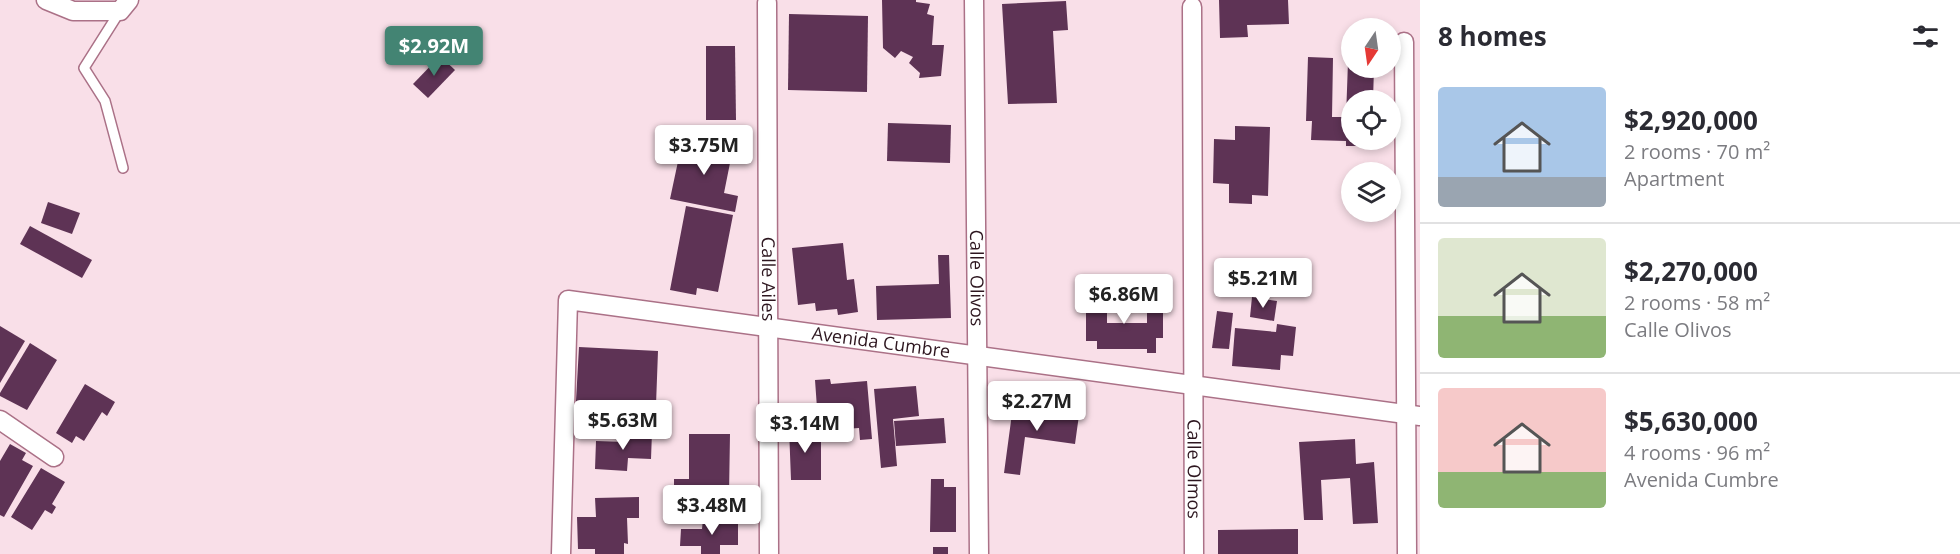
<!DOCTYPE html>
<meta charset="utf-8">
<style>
:root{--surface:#fff;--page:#f7f7f7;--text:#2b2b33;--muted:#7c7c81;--line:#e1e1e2;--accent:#438473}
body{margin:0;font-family:"Open Sans",sans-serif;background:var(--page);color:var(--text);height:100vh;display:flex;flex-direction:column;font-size:22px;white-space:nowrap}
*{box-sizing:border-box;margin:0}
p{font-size:20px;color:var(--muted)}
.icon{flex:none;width:33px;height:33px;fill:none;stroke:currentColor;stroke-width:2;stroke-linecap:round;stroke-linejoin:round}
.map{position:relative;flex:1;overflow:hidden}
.panel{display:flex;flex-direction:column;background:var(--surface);width:540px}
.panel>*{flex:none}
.needle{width:39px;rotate:193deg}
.fabs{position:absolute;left:1341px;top:18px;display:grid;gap:12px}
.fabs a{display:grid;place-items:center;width:60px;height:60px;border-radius:50%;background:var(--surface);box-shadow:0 3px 9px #0003;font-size:30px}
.price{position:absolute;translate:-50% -51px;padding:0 14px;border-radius:6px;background:#fff;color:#222;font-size:20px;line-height:39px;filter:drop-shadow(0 2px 3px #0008)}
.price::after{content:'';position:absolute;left:50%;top:36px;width:18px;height:14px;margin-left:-9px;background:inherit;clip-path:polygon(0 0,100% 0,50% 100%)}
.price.on{background:var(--accent);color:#fff}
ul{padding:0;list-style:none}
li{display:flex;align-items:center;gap:18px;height:150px;padding:0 18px}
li+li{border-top:2px solid var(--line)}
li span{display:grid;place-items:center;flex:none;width:168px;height:120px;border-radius:6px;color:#555}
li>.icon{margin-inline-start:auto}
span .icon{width:72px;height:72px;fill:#fffc;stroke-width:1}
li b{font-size:26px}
h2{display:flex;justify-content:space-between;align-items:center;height:72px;padding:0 18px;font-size:26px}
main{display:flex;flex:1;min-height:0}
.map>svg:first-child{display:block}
</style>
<main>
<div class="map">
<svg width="1420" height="554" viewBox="0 0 1420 554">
<rect width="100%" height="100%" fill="#f9dfe8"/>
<g fill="#5e3355">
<path d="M882,0H916V2L930,4L927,14L934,16L932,45H944L941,76L919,78L920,73L909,63L913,57L901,51L895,58L883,48Z"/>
<path d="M1219,0H1288L1289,24L1247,25L1248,37L1220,38Z"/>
<path d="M1066,1L1068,30L1053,31L1057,103L1008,104L1002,4Z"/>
<path d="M789,14L868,16L867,92L788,90Z"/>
<path d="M706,46H735L736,120H706Z"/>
<path d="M440,56L455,70L428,98L413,84Z"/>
<path d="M1308,57L1333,58L1332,117H1346L1348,62H1352V68H1374L1373,100H1352V140H1372V146H1346V141L1311,140L1312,121H1306Z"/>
<path d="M888,123L951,125L950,163L887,161Z"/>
<path d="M1235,126L1270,127L1268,196L1252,195V204L1229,203V184L1213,183L1214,139L1235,140Z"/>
<path d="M683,138L733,148L724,193L738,196L735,212L670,199Z"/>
<path d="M48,202L80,213L72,234L41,223Z"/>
<path d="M686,206L733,215L718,292L697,288L696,295L670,290Z"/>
<path d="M30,226L92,260L82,278L20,244Z"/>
<path d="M843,243L847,280L854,279L858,312L838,315L837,309L816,311L815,303L798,305L792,248Z"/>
<path d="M938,255H949L951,318L877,320L876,286L939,284Z"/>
<path d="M1147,291H1163V338H1156V353H1147V349H1097V341H1086V293L1107,292V323H1147Z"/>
<path d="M1252,297L1277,301L1274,321L1250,317Z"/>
<path d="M1217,311L1233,313L1229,349L1212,348Z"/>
<path d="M1277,324L1296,327L1293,356L1281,355L1280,370L1232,366L1235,328L1276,332Z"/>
<path d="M0,326L25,341L0,383Z"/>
<path d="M30,343L57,360L27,410L0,396V393Z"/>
<path d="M579,347L658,351L656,405L595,403V419L575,418Z"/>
<path d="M830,379L831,384L867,381L872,439L860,440L859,428L844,429V434L819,436L815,380Z"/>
<path d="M85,384L115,402L107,416L102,412L84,441L76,436L72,443L56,433Z"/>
<path d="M916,386L919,416L893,419L897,466L881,468L874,389Z"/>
<path d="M1013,406L1079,415L1075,444L1025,437L1020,475L1004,473Z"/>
<path d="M944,418L946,443L896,446L894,421Z"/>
<path d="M815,427V441H821V480H791L789,428Z"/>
<path d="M625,431L652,432L651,459L628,458L627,471L595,469L596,441L625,442Z"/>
<path d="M689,434H730L729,495H674V479H689Z"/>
<path d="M1355,439L1356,464L1374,462L1378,523L1353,524L1350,478L1321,480L1323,520H1304L1299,442Z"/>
<path d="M10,444L26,453L22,460L33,466L4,517L0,515V461Z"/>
<path d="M41,468L65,482L52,504L56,507L52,514L45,510L32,530L11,517Z"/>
<path d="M931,479H944V487H956V532H930Z"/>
<path d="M639,497V518H627L628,544L624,543V554H595V549H578L577,517H596L595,498Z"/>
<path d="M703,519L738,520V545H720V554H701V546H680L681,529H702Z"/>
<path d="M1298,529V554H1218V530Z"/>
<rect x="933" y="547" width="15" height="7"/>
</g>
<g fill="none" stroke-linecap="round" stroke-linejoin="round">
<g stroke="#ab7187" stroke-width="12">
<path id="lane" d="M120,11L84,68L105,101L123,168"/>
</g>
<g stroke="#ab7187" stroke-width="21">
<g id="street">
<path d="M46,0L73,11H120L129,0"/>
<path id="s1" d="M974,0L979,554"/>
<path id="s2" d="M767,3L769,554"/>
<path id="s3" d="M1192,7L1194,554"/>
<path d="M1404,42L1407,554"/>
<path d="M0,420L54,457"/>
<path id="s4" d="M561,554L568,300L1420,416"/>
</g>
</g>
<use href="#lane" stroke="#fff" stroke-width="9"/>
<use href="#street" stroke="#fff" stroke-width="18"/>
</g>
<g text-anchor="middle" stroke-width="6" stroke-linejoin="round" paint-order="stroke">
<g font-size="18" fill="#2d161f" stroke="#f9dfe8">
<text dy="6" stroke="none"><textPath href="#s1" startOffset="278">Calle Olivos</textPath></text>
<text dy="6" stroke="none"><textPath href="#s2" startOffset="276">Calle Ailes</textPath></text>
<text dy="6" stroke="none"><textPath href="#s4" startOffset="570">Avenida Cumbre</textPath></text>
<text dy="6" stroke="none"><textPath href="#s3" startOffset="462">Calle Olmos</textPath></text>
</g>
</g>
</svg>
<div class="fabs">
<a><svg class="needle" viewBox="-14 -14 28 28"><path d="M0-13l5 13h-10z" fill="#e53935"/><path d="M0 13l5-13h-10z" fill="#7c7c81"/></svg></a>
<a><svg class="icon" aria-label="locate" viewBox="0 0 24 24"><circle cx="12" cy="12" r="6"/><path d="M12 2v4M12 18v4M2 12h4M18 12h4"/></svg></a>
<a><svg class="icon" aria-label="layers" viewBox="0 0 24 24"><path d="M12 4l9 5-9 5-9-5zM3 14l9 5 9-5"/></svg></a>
</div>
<b class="price on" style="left:434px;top:77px">$2.92M</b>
<b class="price" style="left:704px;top:176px">$3.75M</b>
<b class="price" style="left:1263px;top:309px">$5.21M</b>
<b class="price" style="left:1124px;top:325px">$6.86M</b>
<b class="price" style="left:1037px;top:432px">$2.27M</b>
<b class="price" style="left:623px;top:451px">$5.63M</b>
<b class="price" style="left:805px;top:454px">$3.14M</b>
<b class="price" style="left:712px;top:536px">$3.48M</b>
</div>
<section class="panel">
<h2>8 homes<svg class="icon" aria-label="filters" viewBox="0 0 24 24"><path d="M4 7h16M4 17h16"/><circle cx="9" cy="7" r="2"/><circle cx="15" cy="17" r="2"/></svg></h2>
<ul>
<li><span style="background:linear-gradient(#a9c7e8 75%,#9aa5b1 0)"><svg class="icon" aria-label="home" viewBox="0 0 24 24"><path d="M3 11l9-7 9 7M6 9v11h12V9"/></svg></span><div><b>$2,920,000</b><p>2 rooms · 70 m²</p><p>Apartment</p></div></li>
<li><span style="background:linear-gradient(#dfe7d0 65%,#8fb573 0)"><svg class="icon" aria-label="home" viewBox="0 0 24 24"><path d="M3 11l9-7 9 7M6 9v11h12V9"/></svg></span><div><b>$2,270,000</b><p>2 rooms · 58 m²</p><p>Calle Olivos</p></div></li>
<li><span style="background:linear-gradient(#f6c9c9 70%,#8fb573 0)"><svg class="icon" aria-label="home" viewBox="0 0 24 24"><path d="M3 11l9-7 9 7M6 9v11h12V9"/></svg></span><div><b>$5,630,000</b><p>4 rooms · 96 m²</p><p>Avenida Cumbre</p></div></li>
</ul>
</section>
</main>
